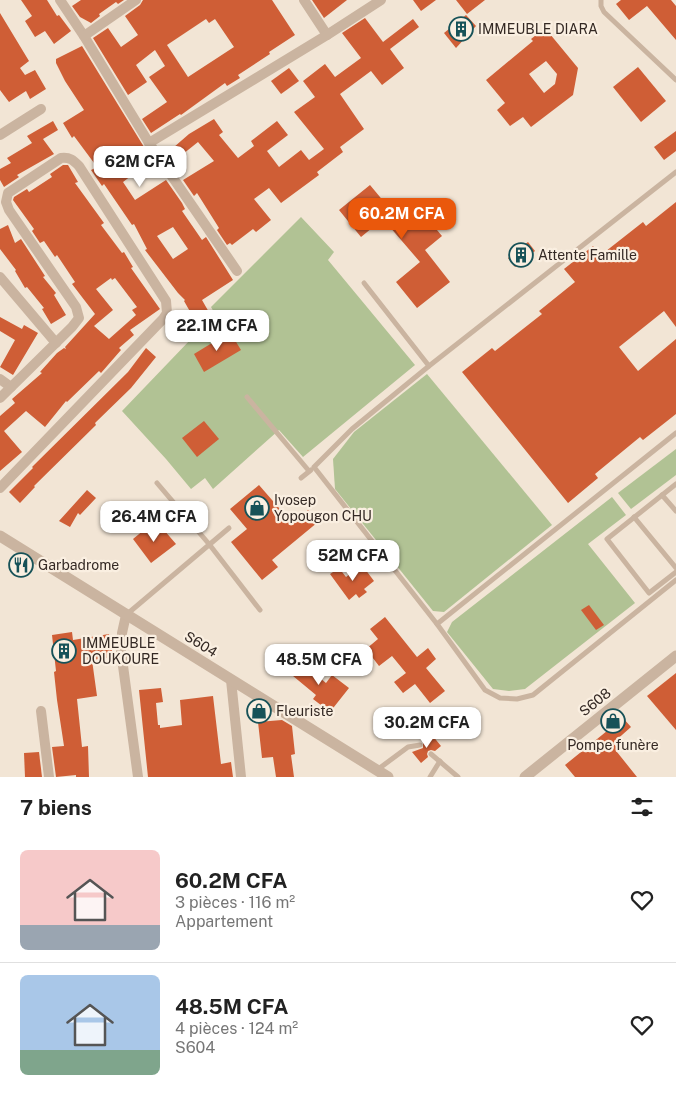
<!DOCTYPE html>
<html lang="fr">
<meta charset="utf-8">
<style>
:root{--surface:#fff;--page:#f6f6f6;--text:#222;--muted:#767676;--line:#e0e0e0;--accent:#ea580c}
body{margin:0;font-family:"Public Sans",sans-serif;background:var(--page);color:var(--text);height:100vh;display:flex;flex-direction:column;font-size:19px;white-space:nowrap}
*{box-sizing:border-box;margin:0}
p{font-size:16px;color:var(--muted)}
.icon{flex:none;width:28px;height:28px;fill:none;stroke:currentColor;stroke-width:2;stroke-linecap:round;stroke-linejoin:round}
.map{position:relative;height:777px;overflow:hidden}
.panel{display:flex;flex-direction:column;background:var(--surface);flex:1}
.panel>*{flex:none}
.price{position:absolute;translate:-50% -42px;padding:0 11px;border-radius:10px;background:#fff;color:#222;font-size:16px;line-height:32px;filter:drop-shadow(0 1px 2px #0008)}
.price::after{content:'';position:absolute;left:50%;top:30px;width:15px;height:11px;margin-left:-8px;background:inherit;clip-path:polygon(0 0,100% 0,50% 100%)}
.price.selected{background:var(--accent);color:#fff}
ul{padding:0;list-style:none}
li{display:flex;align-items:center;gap:15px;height:125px;padding:0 20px}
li+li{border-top:1px solid var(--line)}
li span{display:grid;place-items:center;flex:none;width:140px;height:100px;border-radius:8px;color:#555}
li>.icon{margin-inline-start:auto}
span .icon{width:60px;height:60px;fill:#fffc;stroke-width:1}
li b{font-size:21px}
h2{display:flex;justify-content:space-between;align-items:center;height:60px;padding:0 20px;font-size:21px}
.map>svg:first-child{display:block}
</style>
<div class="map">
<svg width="676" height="777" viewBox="0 0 676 777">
<rect width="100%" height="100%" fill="#f2e5d5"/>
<g fill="#b1c294">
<path d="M301,217L334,252L328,260L415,365L303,457L279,430L213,489L205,478L191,489L166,459L122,411L215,314L211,307Z"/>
<path d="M427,374L552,525L444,612L433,611L335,489L333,459L354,432Z"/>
<path d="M676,449V475L631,509L618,493Z"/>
<path d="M612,497L626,515L588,544L635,603L525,689L509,691L493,689L447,632L452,622Z"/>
</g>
<g fill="#cf5e36" fill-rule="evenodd">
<path d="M21,0H47L57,16L59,15L71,31L54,44L45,31L35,37L25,21L32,16Z"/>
<path d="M81,0H124L118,4L116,2L99,14L100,16L91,23L80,17L72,6Z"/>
<path d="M143,0H272L295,35L269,52L270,54L238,75L240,78L227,86L225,83L181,115L180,114L151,133L142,119L167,102L149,77L165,66L155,50L136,65L147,82L128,95L93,38L108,28L121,47L138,35L125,16L140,5ZM206,19L209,23L215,19L234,47L188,77L167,45Z"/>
<path d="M312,0H347L324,18Z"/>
<path d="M413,0H436L421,11Z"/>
<path d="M456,0H485L467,14Z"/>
<path d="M621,0H671L676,6V40L647,6L629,20L616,4Z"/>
<path d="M0,13L29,61L20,68L25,75L35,70L46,89L30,99L26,91L9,102L0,90Z"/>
<path d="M466,15L476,26L456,48L444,33Z"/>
<path d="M365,18L383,42L413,19L419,27L390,49L404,68L382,85L371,71L340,94L364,129L340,147L343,152L317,172L319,175L281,203L269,188L254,199L271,220L256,232L253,229L232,245L230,243L227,245L217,230L219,228L197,193L194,196L183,180L214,161L198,142L173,162L166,154L189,134L214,119L223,132L219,135L238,158L254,146L251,141L277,121L288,135L267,151L279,167L301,150L309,160L324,149L294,112L315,97L303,81L325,64L335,77L361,58L342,33Z"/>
<path d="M545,28L578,68L573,95L531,127L523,117L510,126L497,110L505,103L486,80L533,41L531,39ZM546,61L557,74L555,84L544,93L529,74Z"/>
<path d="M82,46L152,160L123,182L135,200L166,180L182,203L185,209L182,211L202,240L206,237L233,280L202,300L210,314L196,322L184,301L185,300L178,293L145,250L147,249L134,224L132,225L104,184L102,186L91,170L97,167L74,136L72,138L63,123L84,110L65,81L56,63V59ZM173,227L188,249L173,259L157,236Z"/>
<path d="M638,67L666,101L641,122L613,87Z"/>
<path d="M289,68L299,81L281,94L271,81Z"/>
<path d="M53,121L58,130L43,139L54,154L17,175L19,177L4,187L0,180V169L11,163L7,158L32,143L27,136Z"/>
<path d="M676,131V151L664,160L654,147Z"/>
<path d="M63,165H68L78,182L75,183L104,223L101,225L122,253L124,252L133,267L131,268L160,309L130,330L134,335L119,348L121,350L101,373L99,371L67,402L66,401L45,427L26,411L4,431L22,452L0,471V416L15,403L12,399L42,373L40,372L57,353L64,348L66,349L65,347L95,314L72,284L75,282L57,255L55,257L44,241L40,243L32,231L34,229L13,200L14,197L27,189L29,192L52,177L50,174ZM111,278L112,280L115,278L137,307L132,310L136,315L109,339L94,326L113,310L96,289Z"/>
<path d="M370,185L395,215L412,200L442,236L425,250L450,282L417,308L396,282L420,262L383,219L361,237L339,210Z"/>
<path d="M676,202V327L664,311L619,347L638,371L676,339V414L643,440L640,437L595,474L598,478L568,503L462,372L492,348L495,351L542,314L539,311L575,282L564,269L593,246L601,255L643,222L646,226Z"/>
<path d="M8,225L15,243L21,239L45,276L43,277L56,293L54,295L66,315L51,324L42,309L44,308L27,287L25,288L15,271L16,270L0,249V229Z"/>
<path d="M528,242L535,251L515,267L508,258Z"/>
<path d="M0,317L22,329L24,325L38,333L13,375L0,367L15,340L0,331Z"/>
<path d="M230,332L241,350L204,372L194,354Z"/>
<path d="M146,348L156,357L131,388L95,423L96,425L34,486L35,487L20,503L9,492L33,468L32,467L128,372Z"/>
<path d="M204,421L219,439L197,457L182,438Z"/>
<path d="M259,485L292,523L308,510L318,522L272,560L278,567L262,580L231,542L247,529L230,509Z"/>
<path d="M87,490L96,498L80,515L78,513L70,527L59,521Z"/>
<path d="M150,525L157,535L164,530L176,544L151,563L133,539Z"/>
<path d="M362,565L374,581L364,589L367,592L359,598L356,594L349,600L330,574L339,568L346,577Z"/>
<path d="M589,605L604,625L596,630L581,610Z"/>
<path d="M385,617L417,657L428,648L436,659L426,668L445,691L430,703L415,684L403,693L394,682L406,673L392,656L379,666L366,649L378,639L370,629Z"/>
<path d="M72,632L73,640L109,634L113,657L92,660L97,696L77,699L82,747L88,746L89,777H76V775L56,777L52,747L64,746L57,700L54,672L56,671L52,635Z"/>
<path d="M297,659L326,683L332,675L349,688L330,712L313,699L316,695L287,671Z"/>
<path d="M676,673V730L647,696Z"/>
<path d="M161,688L163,702L156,703L158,725H160V728L182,725L180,700L213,696L221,764L231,762L233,777H148L139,690Z"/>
<path d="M623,718L631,727L613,743L619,750L617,752L637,777H575L565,765Z"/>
<path d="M282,720L292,726L295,754L291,755L294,777H276L273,757L262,758L258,722Z"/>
<path d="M432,735L441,746L435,751L431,750L428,751L427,754L428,757L421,763L412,752L423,748V742Z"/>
<path d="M39,752L42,777H25L24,753Z"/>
</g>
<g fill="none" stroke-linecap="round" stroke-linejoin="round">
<g stroke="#cab4a0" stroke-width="5">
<path d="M601,0V6L604,12L676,80"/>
<path d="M676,172L429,366L352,429L314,467L437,624L485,690L500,698L517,699L533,695L676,580"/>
<path d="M364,283L429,366"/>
<path d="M247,397L309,471"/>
<path d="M301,478L311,470"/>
<path d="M157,483L209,544L260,610"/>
<path d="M676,484L607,539L649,593L676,572"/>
<path d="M662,495L676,511"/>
<path d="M634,517L676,568"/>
<path d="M126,615L229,528"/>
<path d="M437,624L676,433"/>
<path d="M431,754L458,777"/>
<path d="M377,770L408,747L420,745"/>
<path d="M430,777L440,761"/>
</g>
<g stroke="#cab4a0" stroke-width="10">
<path d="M60,0L84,36L149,143L237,271"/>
<path d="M304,0L327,35"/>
<path d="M84,36L136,0"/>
<path d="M0,135L41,109"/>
<path d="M149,143L327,35L381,0"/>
<path d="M0,277L56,343"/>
<path d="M0,379L11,387"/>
<path d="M0,398L72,327L79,318L76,307L9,210L6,202L8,193L61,158C70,157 73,160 79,166L166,301L167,313L163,319L0,488"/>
<path d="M126,615L122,633L121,651L138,777"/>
<path d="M231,680L241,777"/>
<path d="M41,711L49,777"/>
</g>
<g stroke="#cab4a0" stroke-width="11">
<path d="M0,536L388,777"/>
<path d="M525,777L676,656"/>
</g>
</g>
<defs>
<g id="building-ring" transform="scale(1.25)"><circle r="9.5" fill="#faefe1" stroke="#175258" stroke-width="1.5"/><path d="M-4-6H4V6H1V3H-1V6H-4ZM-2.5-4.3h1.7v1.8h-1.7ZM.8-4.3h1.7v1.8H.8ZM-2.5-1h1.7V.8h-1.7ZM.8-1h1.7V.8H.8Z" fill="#175258"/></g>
<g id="shop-ring" transform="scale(1.25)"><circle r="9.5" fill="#faefe1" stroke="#175258" stroke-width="1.5"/><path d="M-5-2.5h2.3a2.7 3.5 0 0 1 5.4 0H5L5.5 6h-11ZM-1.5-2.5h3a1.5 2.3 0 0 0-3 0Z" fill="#175258"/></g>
<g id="restaurant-ring" transform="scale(1.25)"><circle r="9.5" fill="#faefe1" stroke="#175258" stroke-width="1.5"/><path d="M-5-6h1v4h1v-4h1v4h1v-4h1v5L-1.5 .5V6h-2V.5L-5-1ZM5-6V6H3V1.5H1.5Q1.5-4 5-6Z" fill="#175258"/></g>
</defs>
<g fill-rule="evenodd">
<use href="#building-ring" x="461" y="29"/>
<use href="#building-ring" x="521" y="255"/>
<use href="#shop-ring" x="257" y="508"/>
<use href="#restaurant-ring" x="21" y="565"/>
<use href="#building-ring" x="64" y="651"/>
<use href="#shop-ring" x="259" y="711"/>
<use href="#shop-ring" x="613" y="721"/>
</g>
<g text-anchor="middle" stroke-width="4.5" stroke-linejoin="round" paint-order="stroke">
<g font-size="14" fill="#342924" stroke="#faefe1" text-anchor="start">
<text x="478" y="34">IMMEUBLE DIARA</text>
<text x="538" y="260">Attente Famille</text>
<text x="274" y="505">Ivosep<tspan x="274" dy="16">Yopougon CHU</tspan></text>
<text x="38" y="570">Garbadrome</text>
<text x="82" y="648">IMMEUBLE<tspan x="82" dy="16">DOUKOURE</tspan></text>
<text x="276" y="716">Fleuriste</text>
<text x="613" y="750" text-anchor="middle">Pompe funère</text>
</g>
<g font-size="14" fill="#342924" stroke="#faefe1">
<text transform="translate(201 644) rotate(32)" y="5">S604</text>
<text transform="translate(595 702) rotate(-39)" y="5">S608</text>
</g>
</g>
</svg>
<b class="price" style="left:140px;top:188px">62M CFA</b>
<b class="price selected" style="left:402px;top:240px">60.2M CFA</b>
<b class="price" style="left:217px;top:352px">22.1M CFA</b>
<b class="price" style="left:154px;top:543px">26.4M CFA</b>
<b class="price" style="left:353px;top:582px">52M CFA</b>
<b class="price" style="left:319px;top:686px">48.5M CFA</b>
<b class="price" style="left:427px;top:749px">30.2M CFA</b>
</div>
<section class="panel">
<h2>7 biens<svg class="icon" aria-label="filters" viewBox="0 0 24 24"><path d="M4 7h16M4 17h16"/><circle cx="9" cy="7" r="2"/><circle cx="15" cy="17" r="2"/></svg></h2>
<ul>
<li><span style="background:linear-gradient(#f6c9c9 75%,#9aa5b1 0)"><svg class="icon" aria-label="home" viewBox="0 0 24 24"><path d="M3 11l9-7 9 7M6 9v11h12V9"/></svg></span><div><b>60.2M CFA</b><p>3 pièces · 116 m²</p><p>Appartement</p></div><svg class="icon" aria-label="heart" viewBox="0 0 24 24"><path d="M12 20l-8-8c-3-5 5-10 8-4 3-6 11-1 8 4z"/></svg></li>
<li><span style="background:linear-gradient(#a9c7e8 75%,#7fa58c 0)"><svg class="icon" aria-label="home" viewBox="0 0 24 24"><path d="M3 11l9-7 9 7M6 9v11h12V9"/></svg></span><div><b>48.5M CFA</b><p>4 pièces · 124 m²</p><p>S604</p></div><svg class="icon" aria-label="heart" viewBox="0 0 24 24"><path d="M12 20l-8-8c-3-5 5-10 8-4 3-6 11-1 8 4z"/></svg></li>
</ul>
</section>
